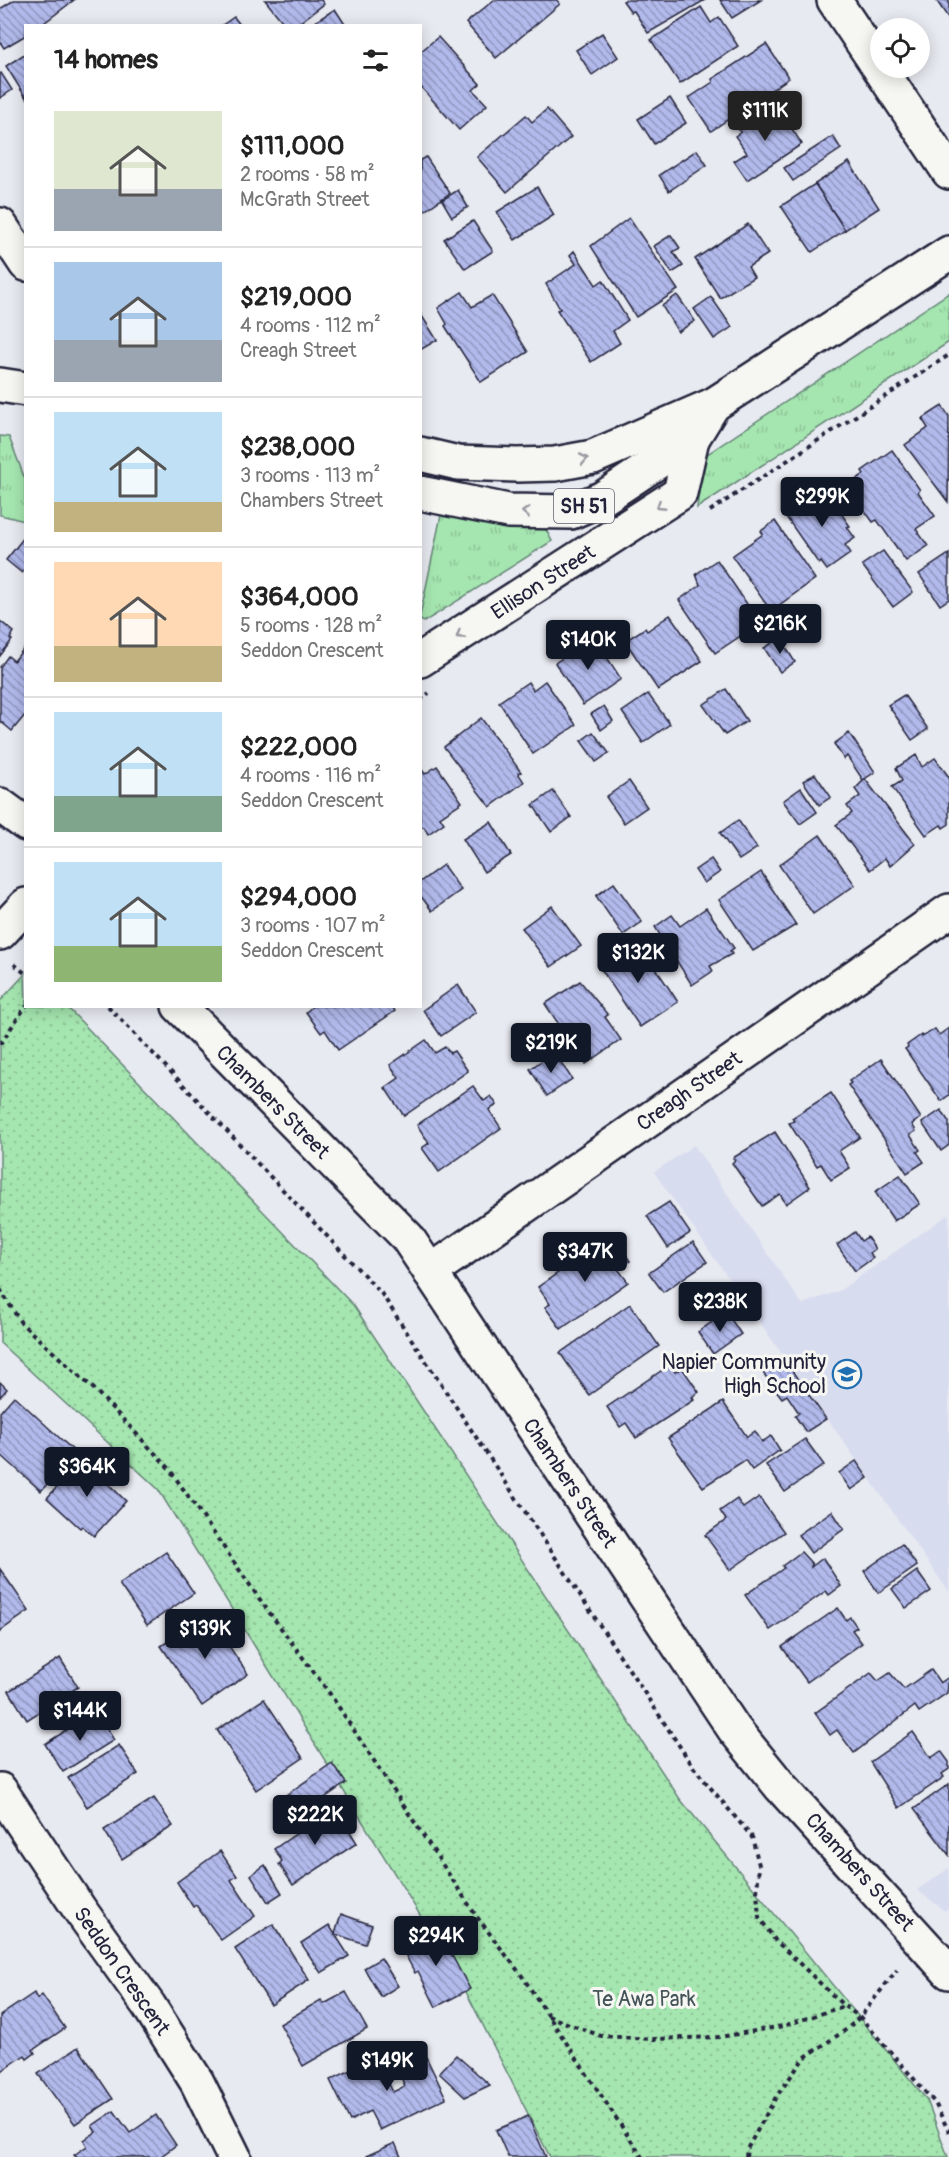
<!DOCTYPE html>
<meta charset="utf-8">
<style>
:root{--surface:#fff;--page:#f6f6f6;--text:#222;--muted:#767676;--line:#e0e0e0;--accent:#111827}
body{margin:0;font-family:Pangolin,sans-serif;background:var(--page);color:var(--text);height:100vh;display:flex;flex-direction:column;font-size:22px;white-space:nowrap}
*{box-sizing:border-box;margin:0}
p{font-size:20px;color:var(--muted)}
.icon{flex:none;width:33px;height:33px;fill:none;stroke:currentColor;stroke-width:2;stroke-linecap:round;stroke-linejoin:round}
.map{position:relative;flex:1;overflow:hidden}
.drawer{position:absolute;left:24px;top:24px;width:398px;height:984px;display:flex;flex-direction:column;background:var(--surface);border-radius:0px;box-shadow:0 3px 15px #0003}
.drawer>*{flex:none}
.tools{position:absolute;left:870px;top:18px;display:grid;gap:12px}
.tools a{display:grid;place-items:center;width:60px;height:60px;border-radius:50%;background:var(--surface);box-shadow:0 3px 15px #0003;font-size:30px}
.price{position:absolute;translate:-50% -51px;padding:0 14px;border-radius:6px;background:var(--accent);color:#fff;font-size:20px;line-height:39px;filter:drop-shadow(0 2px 3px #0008)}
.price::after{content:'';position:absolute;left:50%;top:36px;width:18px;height:14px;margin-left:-9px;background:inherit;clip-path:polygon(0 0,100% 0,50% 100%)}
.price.active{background:#222;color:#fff}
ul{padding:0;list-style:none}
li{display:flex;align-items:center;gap:18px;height:150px;padding:0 30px}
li+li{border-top:2px solid var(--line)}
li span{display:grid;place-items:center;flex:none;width:168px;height:120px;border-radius:0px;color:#555}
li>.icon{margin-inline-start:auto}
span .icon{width:72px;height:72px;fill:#fffc;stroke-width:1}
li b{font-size:26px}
h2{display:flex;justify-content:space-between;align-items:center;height:72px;padding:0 30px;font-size:26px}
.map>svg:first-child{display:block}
</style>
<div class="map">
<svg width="949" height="2157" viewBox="0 0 949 2157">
<defs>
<pattern id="grass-tufts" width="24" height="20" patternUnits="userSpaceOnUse" patternTransform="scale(1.5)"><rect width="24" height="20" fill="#a5e6b0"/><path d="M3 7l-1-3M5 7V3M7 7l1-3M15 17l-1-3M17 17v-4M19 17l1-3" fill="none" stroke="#8ec598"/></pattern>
<pattern id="park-dots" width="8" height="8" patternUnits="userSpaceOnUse" patternTransform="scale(1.5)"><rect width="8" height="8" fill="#a5e6b0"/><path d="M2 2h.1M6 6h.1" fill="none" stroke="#8ec598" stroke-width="1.8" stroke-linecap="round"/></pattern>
<pattern id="building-back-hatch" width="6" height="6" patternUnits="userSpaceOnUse" patternTransform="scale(1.5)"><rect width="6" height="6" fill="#b2baeb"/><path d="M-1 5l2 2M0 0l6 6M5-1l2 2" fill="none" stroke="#9097c0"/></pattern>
</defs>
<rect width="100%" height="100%" fill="#e8eaf1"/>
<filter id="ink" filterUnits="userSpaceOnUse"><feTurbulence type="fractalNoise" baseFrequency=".0167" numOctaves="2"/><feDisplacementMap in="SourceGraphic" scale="12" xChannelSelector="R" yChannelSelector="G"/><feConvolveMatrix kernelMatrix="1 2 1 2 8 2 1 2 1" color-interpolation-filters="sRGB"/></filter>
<g filter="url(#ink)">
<g fill="#d8dcef">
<path d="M694,1145L802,1304L839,1291L949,1214V1592L654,1172Z"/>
<path d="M949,1868V1908L945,1911L917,1890Z"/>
</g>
<g fill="url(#grass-tufts)" stroke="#648476" stroke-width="1.5">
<path d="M949,293V342L697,508L703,457Z"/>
<path d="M0,436L9,437L25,479V521L0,515Z"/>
<path d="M448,509L544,526L552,541L424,622L420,620V616L441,515Z"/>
</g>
<path fill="url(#park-dots)" stroke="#648476" stroke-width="1.5" d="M25,974L26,1006L67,1007L354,1306L680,1799L927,2100L948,2157H550L460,1980L158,1489L0,1343V1001Z"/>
<g fill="url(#building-back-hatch)" stroke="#22223b" stroke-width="1.5">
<path d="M14,0H74L40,26H26V35L4,48L0,42V9Z"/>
<path d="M265,0H321L324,4L295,26H286Z"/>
<path d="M494,0H557L560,4L496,58L466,23Z"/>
<path d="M625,0H705L648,33L634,11L631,12L623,1Z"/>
<path d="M720,0H761L732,18Z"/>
<path d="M936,0H949V19Z"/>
<path d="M701,7L711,23L719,17L738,46L680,84L651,40Z"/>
<path d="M335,9L346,26L310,25Z"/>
<path d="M234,17L241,26H221Z"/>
<path d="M602,33L618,57L592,75L576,50Z"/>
<path d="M438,37L480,84L473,90L487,105L459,130L420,86V52Z"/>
<path d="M766,44L789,78L711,131L689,98L713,82L712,79Z"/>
<path d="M26,53V98L6,66Z"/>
<path d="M1,73L12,90L0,98V74Z"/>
<path d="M670,98L686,123L654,144L638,119Z"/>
<path d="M776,105L802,144L747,180L734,161L747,153L735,136L741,132L739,130Z"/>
<path d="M547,109L571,137L507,192L477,157L526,115L532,122Z"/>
<path d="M833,136L841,149L793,181L784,168Z"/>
<path d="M697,150L707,165L669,191L659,175Z"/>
<path d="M426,157L450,193L420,214V160Z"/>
<path d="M849,162L879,208L845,230L815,184Z"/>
<path d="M815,184L845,230L812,252L781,206Z"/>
<path d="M537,187L554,215L515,240L497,212Z"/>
<path d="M458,190L468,207L452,217L442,200Z"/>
<path d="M629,218L678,290L636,317L591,246Z"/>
<path d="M473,221L493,251L465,269L444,239Z"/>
<path d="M748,224L768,254L748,267L754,277L720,298L695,259Z"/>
<path d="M671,235L680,248L673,252L683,266L672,273L654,246Z"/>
<path d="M574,251L596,285L603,280L628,320L613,331L620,343L591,362L557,310L560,309L546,284L576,264L570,255Z"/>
<path d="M462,292L472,307L492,295L528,352L481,382L445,326L447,324L438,308Z"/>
<path d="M677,295L695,321L678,332L662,306Z"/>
<path d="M711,297L732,327L714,339L694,309Z"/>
<path d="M420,313L437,340L420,350Z"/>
<path d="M942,406L949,416L948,502L905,445L928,428L922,419Z"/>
<path d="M892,450L920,490L918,492L935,516L916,529L928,546L906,561L877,520L873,522L847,486L864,474L862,471Z"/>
<path d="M823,487L850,526L847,527L855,538L845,545L851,553L827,570L821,562L819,564L784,514Z"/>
<path d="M775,521L815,579L771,611L732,556L763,534L761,531Z"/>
<path d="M25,536L26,569L22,573L6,560Z"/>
<path d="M883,551L913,592L893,607L862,565Z"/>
<path d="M949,554V599L940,605L919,574Z"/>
<path d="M717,560L760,623L715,653L679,600L700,585L696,574Z"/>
<path d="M670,615L702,661L658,690L625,641L645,628L647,631Z"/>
<path d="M0,621L14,632L10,639L12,640L0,656Z"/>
<path d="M594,637L621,679L583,705L555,663Z"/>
<path d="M780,638L795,662L780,672L764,648Z"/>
<path d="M26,646V714L12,731L0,721V667L8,656L14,661Z"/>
<path d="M545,681L576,725L533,754L499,702L528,682L533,690Z"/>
<path d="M726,689L747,721L725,735L703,705Z"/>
<path d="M648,694L670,724L643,743L622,712Z"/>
<path d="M904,695L928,729L912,740L888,705Z"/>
<path d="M604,706L613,721L601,730L591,714Z"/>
<path d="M481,718L521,772L518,773L524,782L490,807L444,747Z"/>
<path d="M593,732L609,753L596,762L581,741Z"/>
<path d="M849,733L875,772L863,780L847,756L844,759L834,744Z"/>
<path d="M916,755L922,767L935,758L949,777V824L943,828L941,825L926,835L892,787L902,781L896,768Z"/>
<path d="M437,766L462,802L440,817L444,823L428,834L424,827H420V767L425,774Z"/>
<path d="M815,774L831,797L819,805L803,781Z"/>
<path d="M865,779L915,844L890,866L885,858L870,870L836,825L852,813L847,806L860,796L855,789Z"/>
<path d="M629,781L647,807L624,823L606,797Z"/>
<path d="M801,788L817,812L800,824L783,801Z"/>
<path d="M553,791L571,817L551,832L533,805Z"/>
<path d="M738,820L757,848L739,860L720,833Z"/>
<path d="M491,822L511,855L484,872L463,839Z"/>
<path d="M820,835L855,885L813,914L779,865Z"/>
<path d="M711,859L720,872L704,883L695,870Z"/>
<path d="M443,865L461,890L432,911L420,895V882Z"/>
<path d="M761,872L796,925L753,951L719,900Z"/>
<path d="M614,883L642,922L623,935L596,896Z"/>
<path d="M552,906L581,946L551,967L522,928Z"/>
<path d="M706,908L734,948L730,951L732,954L710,966L713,971L692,985L655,927L672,915L680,926Z"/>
<path d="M637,940L678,1002L640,1027L599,966Z"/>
<path d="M580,981L608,1015L605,1017L621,1040L586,1064L545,1004Z"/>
<path d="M458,985L476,1012L441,1036L423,1010Z"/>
<path d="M313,1006H392L395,1011L338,1050L325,1030L321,1033L306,1012Z"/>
<path d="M949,1028V1095L941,1101L905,1049L908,1047L907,1045L921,1035L922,1037L935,1029L939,1035Z"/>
<path d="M426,1040L435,1053L445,1047L450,1053L454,1051L468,1071L404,1116L385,1088L399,1078L390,1065Z"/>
<path d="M554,1052L572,1079L547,1096L530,1069Z"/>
<path d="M881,1059L921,1118L912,1124L916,1131L910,1135L920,1150L917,1152L924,1162L907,1173L848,1085L851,1083L849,1081Z"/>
<path d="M473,1086L484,1101L491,1096L497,1105L489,1110L501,1128L439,1172L422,1148L429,1143L417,1125Z"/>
<path d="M831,1093L860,1137L839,1151L850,1168L831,1180L821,1164L817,1166L789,1123L794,1121L792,1118Z"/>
<path d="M941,1110L949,1122V1145L941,1151L922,1123Z"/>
<path d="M775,1132L810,1187L786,1204L780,1194L762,1206L732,1163L735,1160L733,1158Z"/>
<path d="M900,1175L920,1204L894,1221L875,1192Z"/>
<path d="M669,1202L690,1233L668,1248L647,1216Z"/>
<path d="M855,1232L861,1241L867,1237L875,1249L870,1253L873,1258L855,1271L837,1245Z"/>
<path d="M614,1237L630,1261L618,1269L628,1282L561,1329L545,1307L550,1304L538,1287L600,1243L602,1246Z"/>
<path d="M693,1242L707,1262L663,1292L649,1273Z"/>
<path d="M630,1304L659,1346L589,1395L560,1353Z"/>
<path d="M726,1312L741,1334L713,1354L698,1332Z"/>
<path d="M783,1358L826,1419L806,1432L795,1416L799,1413L787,1395L782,1398L763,1373Z"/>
<path d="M670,1365L675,1372L682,1368L699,1392L692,1397L694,1400L636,1438L626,1423L620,1427L607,1407Z"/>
<path d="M0,1382L7,1389L0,1397Z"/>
<path d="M14,1396L76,1453L41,1491L0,1454V1412Z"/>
<path d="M723,1402L747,1437L755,1431L762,1442L771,1436L780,1450L752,1470L745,1460L703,1487L668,1438Z"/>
<path d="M805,1439L824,1465L785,1492L766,1465Z"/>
<path d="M83,1459L126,1501L94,1536L82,1526L80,1528L47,1498Z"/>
<path d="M856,1461L868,1478L851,1490L839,1473Z"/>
<path d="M759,1497L784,1532L730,1570L705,1535L726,1520L720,1511L737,1499L743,1508Z"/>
<path d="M832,1511L844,1529L811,1553L798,1535Z"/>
<path d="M902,1544L917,1566L878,1593L864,1571Z"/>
<path d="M166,1552L194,1593L147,1625L119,1584Z"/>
<path d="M801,1552L812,1564L811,1567L823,1558L841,1586L829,1595L826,1591L770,1630L745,1595L784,1568L782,1566Z"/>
<path d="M0,1569L29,1611L0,1631Z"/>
<path d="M917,1571L931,1591L906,1608L892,1589Z"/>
<path d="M838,1608L846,1620L850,1617L857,1627L852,1630L862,1643L807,1682L782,1647Z"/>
<path d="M208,1615L248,1674L202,1706L161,1646Z"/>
<path d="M60,1658L78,1687L27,1720L9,1691Z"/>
<path d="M931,1670L940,1683L949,1677L947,1693L919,1712L915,1706L854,1753L837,1730L830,1735L815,1713L871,1673L878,1681L890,1673L904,1689Z"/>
<path d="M264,1699L303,1758L256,1790L217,1730Z"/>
<path d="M96,1711L114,1740L63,1772L45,1744Z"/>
<path d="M913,1732L931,1758L941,1751L949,1762V1769L942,1774L944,1777L899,1808L870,1762Z"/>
<path d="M119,1745L138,1774L87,1807L68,1778Z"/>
<path d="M332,1763L346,1783L300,1815L286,1795Z"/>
<path d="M949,1784V1855L914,1809Z"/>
<path d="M154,1798L173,1826L122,1859L104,1830Z"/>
<path d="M335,1807L357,1843L293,1885L279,1864L282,1861L274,1849Z"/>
<path d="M220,1851L237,1876L231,1880L255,1916L221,1940L196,1905L193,1907L177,1882Z"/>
<path d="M265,1865L282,1893L268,1902L251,1875Z"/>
<path d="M341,1914L372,1925L365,1944L335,1934Z"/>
<path d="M273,1924L309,1980L271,2005L235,1949Z"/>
<path d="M329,1925L349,1956L321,1973L301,1943Z"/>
<path d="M437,1928L470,1989L436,2007L418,1971L415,1973L406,1956L409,1954L405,1945Z"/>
<path d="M381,1958L398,1986L381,1997L364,1968Z"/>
<path d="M346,1992L367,2029L303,2066L280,2024L321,2000L324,2004Z"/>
<path d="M34,1993L37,1999L42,1995L65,2028L33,2050L35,2053L27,2059L25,2055L0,2072V2016Z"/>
<path d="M78,2047L113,2099L75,2124L38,2074Z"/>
<path d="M456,2055L490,2085L465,2097L439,2073Z"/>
<path d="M426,2057L446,2098L380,2130L370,2111L350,2121L330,2080L376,2058L393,2092L405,2086L398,2071Z"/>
<path d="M114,2111L130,2133L156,2115L176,2145L160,2157H76L74,2155L87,2146L84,2140L96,2132L92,2126Z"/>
<path d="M528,2116L546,2157H508L496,2130Z"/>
<path d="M395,2143L401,2157H367L366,2156Z"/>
</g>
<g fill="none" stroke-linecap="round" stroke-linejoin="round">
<g stroke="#22223b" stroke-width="38">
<g id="minor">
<path d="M834,0L949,172"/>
<path d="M0,225L26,264"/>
<path d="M420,660L680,493L692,439"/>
<path d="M0,805L26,824"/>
<path d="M0,933L26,905"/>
<path d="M430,1272L949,911"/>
<path d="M0,1790L80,1910L149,2006L197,2082L234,2157"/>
</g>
</g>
<g stroke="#22223b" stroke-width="38">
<g id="major">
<path d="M0,385L26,389"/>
<path d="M420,454L458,463L517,465L555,464L593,457L713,405L949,253"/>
<path d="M420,493L508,511L571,512L603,498L692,439L713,405"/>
<path d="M179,1006L407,1237L734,1729L781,1787L949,1972"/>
</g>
</g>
<g stroke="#22223b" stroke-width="4" stroke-dasharray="4.5 4.5" stroke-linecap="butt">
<path d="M710,511L949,355"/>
<path d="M420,700L429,693"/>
<path d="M14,964L26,974"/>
<path d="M108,1006L381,1293L694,1768L752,1837L759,1865L757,1893L759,1917L775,1940L844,2006L860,2017L935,2103L949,2132"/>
<path d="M0,1044L26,1006"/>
<path d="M0,1289L21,1323L94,1389L168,1467L263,1604L330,1694L477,1917L522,1976L642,2157"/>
<path d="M548,2016L601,2036L654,2039L720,2037L783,2026L844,2006"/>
<path d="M746,2157L747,2149L776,2097L804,2058L847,2029L860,2017L897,1970"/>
</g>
<use href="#minor" stroke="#f6f6f2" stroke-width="33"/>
<use href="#major" stroke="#f6f6f2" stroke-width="33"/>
</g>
<defs><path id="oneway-chevron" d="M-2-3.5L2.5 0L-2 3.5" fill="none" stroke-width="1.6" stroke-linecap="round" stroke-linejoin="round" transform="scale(1.5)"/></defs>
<g stroke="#9797a0">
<use href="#oneway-chevron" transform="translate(584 459) rotate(-11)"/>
<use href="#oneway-chevron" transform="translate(660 506) rotate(147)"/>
<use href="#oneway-chevron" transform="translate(526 512) rotate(-177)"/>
<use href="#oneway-chevron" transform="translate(460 635) rotate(148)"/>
</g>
</g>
<defs>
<g id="school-ring" transform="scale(1.5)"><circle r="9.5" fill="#f6f6f2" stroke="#1f6fb2" stroke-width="1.5"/><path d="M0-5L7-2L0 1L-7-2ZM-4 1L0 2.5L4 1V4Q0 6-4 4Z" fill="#1f6fb2"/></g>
</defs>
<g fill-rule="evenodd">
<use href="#school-ring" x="847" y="1374"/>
</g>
<g text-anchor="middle" stroke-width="6" stroke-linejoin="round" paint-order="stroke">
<rect fill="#f6f6f2" stroke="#626272" stroke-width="1.5" x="554" y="489" width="60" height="34" rx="4.5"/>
<g font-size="20" font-weight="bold" fill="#22223b">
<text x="584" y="513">SH 51</text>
</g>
<g font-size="21" fill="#22223b" stroke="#f6f6f2">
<text transform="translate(543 582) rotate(-33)" y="7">Ellison Street</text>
<text transform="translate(689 1091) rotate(-35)" y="7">Creagh Street</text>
<text transform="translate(273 1102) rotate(45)" y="7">Chambers Street</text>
<text transform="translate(570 1483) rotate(56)" y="7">Chambers Street</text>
<text transform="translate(860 1872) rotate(48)" y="7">Chambers Street</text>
<text transform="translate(122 1971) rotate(55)" y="7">Seddon Crescent</text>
</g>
<g font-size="21" fill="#22223b" stroke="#f6f6f2" text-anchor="end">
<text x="826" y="1369">Napier Community<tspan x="826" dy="24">High School</tspan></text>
</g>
<g font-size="21" fill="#435358" stroke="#f6f6f2">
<text x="644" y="2006">Te Awa Park</text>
</g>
</g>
</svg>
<div class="tools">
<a><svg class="icon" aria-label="locate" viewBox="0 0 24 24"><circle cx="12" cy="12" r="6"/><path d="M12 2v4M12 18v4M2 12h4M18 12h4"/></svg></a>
</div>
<b class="price active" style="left:765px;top:142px">$111K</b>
<b class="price" style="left:822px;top:528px">$299K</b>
<b class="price" style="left:780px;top:655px">$216K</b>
<b class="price" style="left:588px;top:671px">$140K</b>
<b class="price" style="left:638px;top:984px">$132K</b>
<b class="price" style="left:551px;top:1074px">$219K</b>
<b class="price" style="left:585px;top:1283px">$347K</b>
<b class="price" style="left:720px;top:1333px">$238K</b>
<b class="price" style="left:87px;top:1498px">$364K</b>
<b class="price" style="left:205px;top:1660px">$139K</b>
<b class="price" style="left:80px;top:1742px">$144K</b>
<b class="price" style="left:315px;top:1846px">$222K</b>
<b class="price" style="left:436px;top:1967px">$294K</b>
<b class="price" style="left:387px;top:2092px">$149K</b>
<section class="drawer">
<h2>14 homes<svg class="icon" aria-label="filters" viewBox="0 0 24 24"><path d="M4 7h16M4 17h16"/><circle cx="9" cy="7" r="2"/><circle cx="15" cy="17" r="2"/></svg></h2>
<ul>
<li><span style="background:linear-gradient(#dfe7d0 65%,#9aa5b1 0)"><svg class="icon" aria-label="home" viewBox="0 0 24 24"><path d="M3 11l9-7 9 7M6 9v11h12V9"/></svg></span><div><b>$111,000</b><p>2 rooms · 58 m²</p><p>McGrath Street</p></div></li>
<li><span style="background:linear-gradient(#a9c7e8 65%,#9aa5b1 0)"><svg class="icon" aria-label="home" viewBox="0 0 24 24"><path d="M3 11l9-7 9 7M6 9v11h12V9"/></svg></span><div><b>$219,000</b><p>4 rooms · 112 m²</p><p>Creagh Street</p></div></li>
<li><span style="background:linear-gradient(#bfe0f5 75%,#c2b280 0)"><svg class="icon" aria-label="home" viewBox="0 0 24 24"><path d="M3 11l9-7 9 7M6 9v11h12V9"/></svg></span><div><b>$238,000</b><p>3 rooms · 113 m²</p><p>Chambers Street</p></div></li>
<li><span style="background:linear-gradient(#ffd9b3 70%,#c2b280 0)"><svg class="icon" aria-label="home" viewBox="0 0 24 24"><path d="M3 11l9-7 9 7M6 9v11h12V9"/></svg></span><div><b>$364,000</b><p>5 rooms · 128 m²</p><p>Seddon Crescent</p></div></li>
<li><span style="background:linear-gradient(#bfe0f5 70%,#7fa58c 0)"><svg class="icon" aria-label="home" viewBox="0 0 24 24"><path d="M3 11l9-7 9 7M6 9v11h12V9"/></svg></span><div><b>$222,000</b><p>4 rooms · 116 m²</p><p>Seddon Crescent</p></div></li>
<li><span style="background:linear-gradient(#bfe0f5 70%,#8fb573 0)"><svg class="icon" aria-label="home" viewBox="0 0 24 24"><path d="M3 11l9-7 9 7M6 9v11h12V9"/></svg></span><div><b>$294,000</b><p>3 rooms · 107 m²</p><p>Seddon Crescent</p></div></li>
</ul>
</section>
</div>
